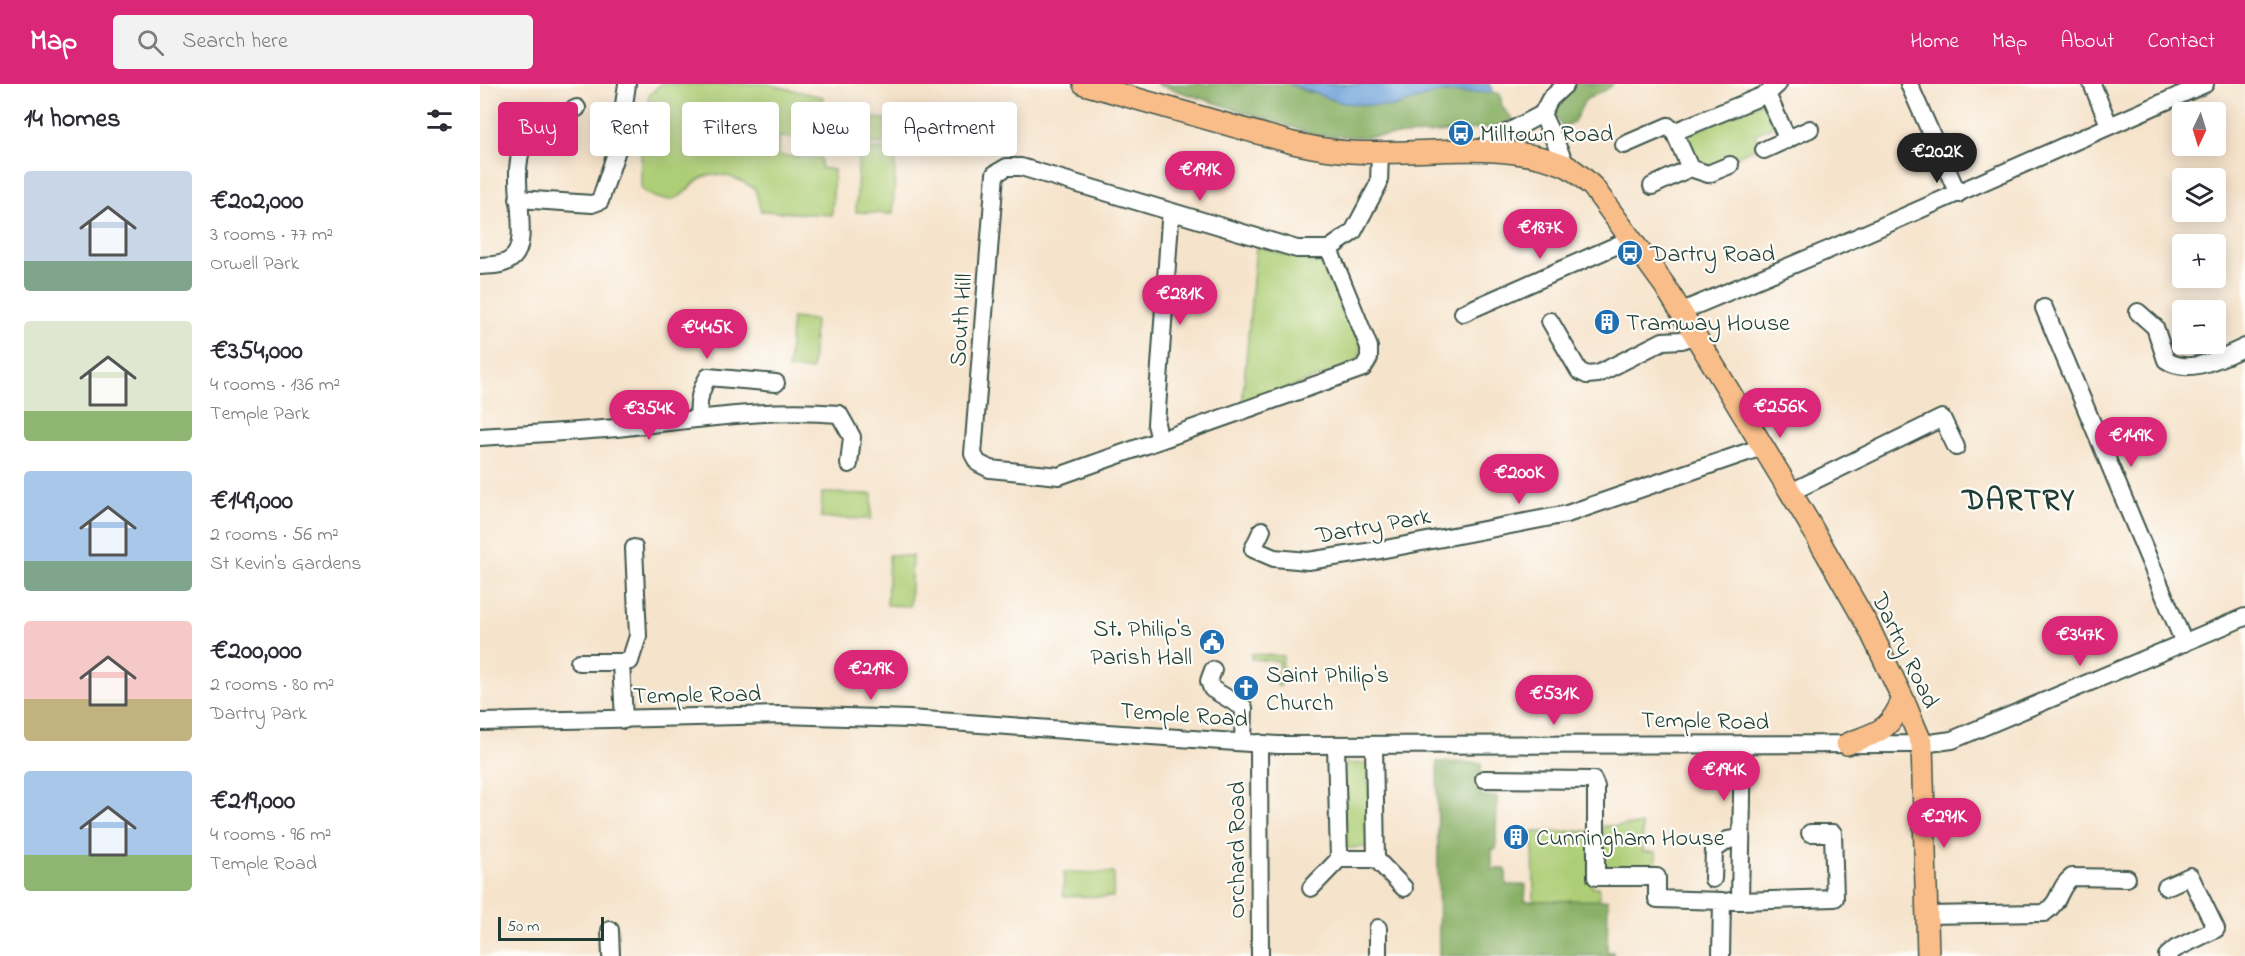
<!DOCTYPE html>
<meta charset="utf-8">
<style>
:root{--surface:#fff;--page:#f2f2f3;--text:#2b2b33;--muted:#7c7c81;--accent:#db2777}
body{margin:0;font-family:"Indie Flower",sans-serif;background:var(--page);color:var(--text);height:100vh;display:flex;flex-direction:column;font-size:22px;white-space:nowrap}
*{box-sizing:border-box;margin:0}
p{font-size:20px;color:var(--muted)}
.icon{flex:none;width:33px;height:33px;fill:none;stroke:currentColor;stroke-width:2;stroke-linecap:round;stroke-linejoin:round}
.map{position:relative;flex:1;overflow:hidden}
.sheet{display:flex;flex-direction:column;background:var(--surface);width:480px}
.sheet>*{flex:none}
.top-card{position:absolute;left:18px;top:18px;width:570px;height:54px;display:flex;gap:12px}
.needle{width:39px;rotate:184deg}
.controls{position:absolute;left:1692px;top:18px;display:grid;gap:12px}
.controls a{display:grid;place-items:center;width:54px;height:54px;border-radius:6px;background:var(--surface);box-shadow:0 3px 15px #0003;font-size:30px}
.scale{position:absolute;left:18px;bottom:15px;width:106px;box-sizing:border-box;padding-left:6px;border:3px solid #1f3d34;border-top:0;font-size:16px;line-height:21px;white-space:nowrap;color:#1f3d34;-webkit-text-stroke:4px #fdfcf7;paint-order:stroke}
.price{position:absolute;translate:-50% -51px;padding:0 14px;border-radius:21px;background:var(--accent);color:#fff;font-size:20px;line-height:39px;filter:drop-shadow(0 2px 3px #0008)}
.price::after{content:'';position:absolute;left:50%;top:36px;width:18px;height:14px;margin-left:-9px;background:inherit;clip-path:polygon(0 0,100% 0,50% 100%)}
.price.current{background:#222;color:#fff}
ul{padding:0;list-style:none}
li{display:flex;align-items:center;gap:18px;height:150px;padding:0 24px}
li span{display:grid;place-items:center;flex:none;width:168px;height:120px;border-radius:6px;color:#555}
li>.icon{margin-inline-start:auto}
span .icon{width:72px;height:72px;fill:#fffc;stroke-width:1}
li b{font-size:26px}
h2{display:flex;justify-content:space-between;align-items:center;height:72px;padding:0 24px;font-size:26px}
.tag{padding:0 21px;border-radius:6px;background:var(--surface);box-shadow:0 3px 15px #0003;font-size:21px;line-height:54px}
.tag.current{background:var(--accent);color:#fff}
header{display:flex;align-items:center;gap:36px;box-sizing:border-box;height:84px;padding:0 30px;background:var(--accent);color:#fff}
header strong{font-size:28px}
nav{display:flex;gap:33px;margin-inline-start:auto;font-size:21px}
.search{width:420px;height:54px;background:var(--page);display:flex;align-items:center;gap:15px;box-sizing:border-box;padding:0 21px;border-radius:6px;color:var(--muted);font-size:22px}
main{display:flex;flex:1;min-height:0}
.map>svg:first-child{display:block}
</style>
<header>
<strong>Map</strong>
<div class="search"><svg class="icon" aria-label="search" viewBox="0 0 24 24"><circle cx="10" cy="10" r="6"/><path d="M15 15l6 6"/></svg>Search here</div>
<nav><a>Home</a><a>Map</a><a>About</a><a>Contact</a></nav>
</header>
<main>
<section class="sheet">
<h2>14 homes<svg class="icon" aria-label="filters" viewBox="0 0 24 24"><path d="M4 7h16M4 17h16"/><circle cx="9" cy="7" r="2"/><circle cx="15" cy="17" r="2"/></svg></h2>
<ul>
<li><span style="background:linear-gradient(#c9d6e8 75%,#7fa58c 0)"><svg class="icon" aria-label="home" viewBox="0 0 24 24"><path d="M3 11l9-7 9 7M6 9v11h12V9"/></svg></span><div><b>€202,000</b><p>3 rooms · 77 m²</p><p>Orwell Park</p></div></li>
<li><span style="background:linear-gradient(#dfe7d0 75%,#8fb573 0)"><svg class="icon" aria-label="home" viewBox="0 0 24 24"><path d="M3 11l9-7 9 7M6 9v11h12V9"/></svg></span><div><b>€354,000</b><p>4 rooms · 136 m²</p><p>Temple Park</p></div></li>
<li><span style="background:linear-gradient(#a9c7e8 75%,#7fa58c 0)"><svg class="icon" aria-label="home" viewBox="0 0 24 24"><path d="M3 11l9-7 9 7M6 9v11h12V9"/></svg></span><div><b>€149,000</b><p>2 rooms · 56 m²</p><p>St Kevin's Gardens</p></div></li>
<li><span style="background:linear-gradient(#f6c9c9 65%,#c2b280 0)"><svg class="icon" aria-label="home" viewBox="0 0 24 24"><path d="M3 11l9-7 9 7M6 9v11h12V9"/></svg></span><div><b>€200,000</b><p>2 rooms · 80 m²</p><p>Dartry Park</p></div></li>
<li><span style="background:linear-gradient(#a9c7e8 70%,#8fb573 0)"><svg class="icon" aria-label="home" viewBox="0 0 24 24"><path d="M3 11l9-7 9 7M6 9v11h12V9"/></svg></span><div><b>€219,000</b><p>4 rooms · 96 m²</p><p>Temple Road</p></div></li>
</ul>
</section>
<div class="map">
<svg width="1765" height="872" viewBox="0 0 1765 872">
<rect width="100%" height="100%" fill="#fdfcf7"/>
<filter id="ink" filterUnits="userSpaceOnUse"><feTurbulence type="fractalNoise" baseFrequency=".0167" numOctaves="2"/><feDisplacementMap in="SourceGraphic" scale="12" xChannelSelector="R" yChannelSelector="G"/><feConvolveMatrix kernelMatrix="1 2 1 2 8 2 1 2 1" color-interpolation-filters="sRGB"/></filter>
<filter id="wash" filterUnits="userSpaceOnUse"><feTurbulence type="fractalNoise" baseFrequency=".008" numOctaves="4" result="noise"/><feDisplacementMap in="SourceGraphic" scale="24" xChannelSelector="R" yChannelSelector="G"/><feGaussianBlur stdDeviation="1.35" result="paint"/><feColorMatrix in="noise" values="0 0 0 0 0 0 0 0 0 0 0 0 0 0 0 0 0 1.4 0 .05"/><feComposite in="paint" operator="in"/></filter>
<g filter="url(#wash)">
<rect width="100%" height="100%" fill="#f6e3cb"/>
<g fill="#adce76" stroke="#668655" stroke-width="1.5">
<path d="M181,0H287L343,13L341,55L299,53V72L341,74V84L354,86L352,131L281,127L275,105C261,96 243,87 226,92C214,95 210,106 200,112C188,120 170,113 161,105V69L169,11Z"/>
<path d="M1283,18L1294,42L1275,50L1278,59L1276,64L1229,85L1217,83L1202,53Z"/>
<path d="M355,33L407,35L406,60L354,57Z"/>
<path d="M379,64L416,66L413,130L376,128Z"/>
<path d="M776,162L842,181L856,209L866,221L881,262L879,274L868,282L762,321Z"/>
<path d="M312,234L335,236L332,286L308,285Z"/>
<path d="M342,409L392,410L391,435L341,434Z"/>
<path d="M409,471L432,472L430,522L407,521Z"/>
<path d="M771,570L803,572L801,602H797L799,577L771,575Z"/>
<path d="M889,679L890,763L865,764L863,680Z"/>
<path d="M1162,741L1163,768H1176L1177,786L1123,787V742Z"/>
<path d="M1111,747L1112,803H1119V817H1054L1053,748Z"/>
<path d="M584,788L634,789L633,813L583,812Z"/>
</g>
<g fill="#8ab167" stroke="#54774e" stroke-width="1.5">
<path d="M676,0H808L827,8L913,23L957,9L1013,8L1020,10L1022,23L1033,35L1017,43L947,50L877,53L837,51Z"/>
<path d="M1094,0H1133L1129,4L1105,16L1094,38L1082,43L1074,28V19Z"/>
<path d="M957,678L1001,679V712L1017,713L1016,765H1012V785H1026V801H1046L1045,817L1128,816L1127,868H1133V872H959Z"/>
</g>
<path fill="#6da1d9" stroke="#466f86" stroke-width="1.5" d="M808,0H1009L1013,8L957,9L913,23L863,19Z"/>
</g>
<g filter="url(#ink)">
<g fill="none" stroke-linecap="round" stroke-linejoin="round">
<g stroke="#3f564b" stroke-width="20">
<g id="minor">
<path d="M1429,0L1478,110"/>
<path d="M1612,0L1629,41"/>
<path d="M1287,10L1308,56"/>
<path d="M1062,30L1086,81"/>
<path d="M1194,48L1287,10L1298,0"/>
<path d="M1144,61L1188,42L1194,48L1210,84L1172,102"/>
<path d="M1284,66L1330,45"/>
<path d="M996,67L1017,54L1062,30L1070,15L1086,0"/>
<path d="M1210,84L1228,90L1250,81"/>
<path d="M38,115L112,120L120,117L138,63L147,0"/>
<path d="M849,165L889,263V274L883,284L579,392L510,385L498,379L493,370L515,90L527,83H541L817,165H849L873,148L899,99L900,68"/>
<path d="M0,182C10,181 23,182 31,175C56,157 22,82 49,52C57,43 85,30 97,24"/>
<path d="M1564,224L1704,559"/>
<path d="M1200,228L1348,166L1725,0"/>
<path d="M1658,228L1675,243L1686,276C1709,292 1743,273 1765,263"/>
<path d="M983,229L1151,155"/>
<path d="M1070,237L1099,287L1107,291L1118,290L1183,257L1202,256L1215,251"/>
<path d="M219,334C217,318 220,306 228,293L296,299"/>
<path d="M0,353C48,350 97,348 146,343C218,335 286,324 359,330L372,353L369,380"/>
<path d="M680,356L676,340L690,137L692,128"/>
<path d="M1309,409L1462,334L1476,363"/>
<path d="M782,446L773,465L794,474L828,477L900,466L1087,430L1282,363"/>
<path d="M99,578H141L144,636"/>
<path d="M141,578L150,577L158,552L154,464"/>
<path d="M733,586L729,597L732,605L764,624L763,658"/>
<path d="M0,638L302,631L430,635L798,661L1442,660L1472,656L1765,533"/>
<path d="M779,659L780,872"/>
<path d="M856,662L859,775H896L894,661"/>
<path d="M1004,695L1113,696L1116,703V793H1177V815L1242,817L1241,872"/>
<path d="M896,775L924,804"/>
<path d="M1233,795L1234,766L1248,756L1261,754"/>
<path d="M1686,803L1710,792L1736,845L1695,865L1687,872"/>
<path d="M831,804L859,775"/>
<path d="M1250,817H1260L1263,660"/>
<path d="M1260,817L1355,814L1353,749H1330"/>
<path d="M1447,831L1564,829C1582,817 1578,803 1592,793L1647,794"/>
<path d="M130,846L131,872"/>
<path d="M898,872V844"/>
</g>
</g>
<g stroke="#3f564b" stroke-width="24">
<g id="major">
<path d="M604,0L813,59C832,63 851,67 871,68C940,72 1019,55 1084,81C1096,86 1104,95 1113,103L1185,202L1215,251L1328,437L1389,544L1423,615L1442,660L1448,872"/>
<path d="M1367,660C1399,647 1408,649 1423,615"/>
</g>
</g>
<use href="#minor" stroke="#fff" stroke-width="16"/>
<use href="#major" stroke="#f8bd89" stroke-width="21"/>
</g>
</g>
<defs>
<g id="bus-disc" transform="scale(1.35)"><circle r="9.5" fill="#1f6fb2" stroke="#fdfcf7"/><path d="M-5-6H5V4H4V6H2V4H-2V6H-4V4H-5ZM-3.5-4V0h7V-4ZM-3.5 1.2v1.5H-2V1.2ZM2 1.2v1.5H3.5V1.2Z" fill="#fff"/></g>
<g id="building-disc" transform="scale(1.35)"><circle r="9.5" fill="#1f6fb2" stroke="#fdfcf7"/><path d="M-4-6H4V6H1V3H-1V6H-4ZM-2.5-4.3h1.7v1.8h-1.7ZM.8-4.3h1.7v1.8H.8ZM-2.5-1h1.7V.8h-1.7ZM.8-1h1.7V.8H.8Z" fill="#fff"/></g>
<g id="civic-disc" transform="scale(1.35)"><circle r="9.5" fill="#1f6fb2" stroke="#fdfcf7"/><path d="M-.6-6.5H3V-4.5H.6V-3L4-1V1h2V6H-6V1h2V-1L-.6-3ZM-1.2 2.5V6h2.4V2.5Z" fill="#fff"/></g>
<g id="church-disc" transform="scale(1.35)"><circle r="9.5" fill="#1f6fb2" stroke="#fdfcf7"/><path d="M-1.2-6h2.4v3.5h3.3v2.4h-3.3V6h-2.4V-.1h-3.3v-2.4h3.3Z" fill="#fff"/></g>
</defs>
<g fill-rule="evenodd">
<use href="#bus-disc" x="981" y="49"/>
<use href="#bus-disc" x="1150" y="169"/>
<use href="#building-disc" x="1127" y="238"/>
<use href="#civic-disc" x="732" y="558"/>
<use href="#church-disc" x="766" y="604"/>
<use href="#building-disc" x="1036" y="753"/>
</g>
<g text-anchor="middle" stroke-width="4.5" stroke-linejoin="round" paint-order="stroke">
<g font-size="24" fill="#1f3d34" stroke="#fdfcf7" text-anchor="start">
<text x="1000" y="57">Milltown Road</text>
<text x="1170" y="177">Dartry Road</text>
<text x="1146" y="246">Tramway House</text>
<text x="712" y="552" text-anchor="end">St. Philip's<tspan x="712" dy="28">Parish Hall</tspan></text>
<text x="786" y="598">Saint Philip's<tspan x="786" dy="28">Church</tspan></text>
<text x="1056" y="761">Cunningham House</text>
</g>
<g font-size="24" fill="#1f3d34" stroke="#fdfcf7">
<text transform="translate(480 236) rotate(-86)" y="8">South Hill</text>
<text transform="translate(893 441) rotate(-10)" y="8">Dartry Park</text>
<text transform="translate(1426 566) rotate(64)" y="8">Dartry Road</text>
<text transform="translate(217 610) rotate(-1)" y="8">Temple Road</text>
<text transform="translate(704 630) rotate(4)" y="8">Temple Road</text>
<text transform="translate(1225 636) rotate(1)" y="8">Temple Road</text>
<text transform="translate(756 766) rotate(-90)" y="8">Orchard Road</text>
</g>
<g font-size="30" font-weight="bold" letter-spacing="1.5" fill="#1f3d34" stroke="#fdfcf7">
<text x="1539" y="425">DARTRY</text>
</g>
</g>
</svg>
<div class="controls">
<a><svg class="needle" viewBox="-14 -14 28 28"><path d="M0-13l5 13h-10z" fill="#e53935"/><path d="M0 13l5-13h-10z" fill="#7c7c81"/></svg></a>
<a><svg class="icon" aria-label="layers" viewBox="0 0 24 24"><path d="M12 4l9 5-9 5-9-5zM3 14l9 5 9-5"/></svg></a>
<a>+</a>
<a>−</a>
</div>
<div class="scale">50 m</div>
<b class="price current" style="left:1457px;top:100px">€202K</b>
<b class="price" style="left:720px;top:118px">€191K</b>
<b class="price" style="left:1060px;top:176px">€187K</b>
<b class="price" style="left:700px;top:242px">€281K</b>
<b class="price" style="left:227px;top:276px">€445K</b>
<b class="price" style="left:1300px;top:355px">€256K</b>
<b class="price" style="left:169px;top:357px">€354K</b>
<b class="price" style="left:1651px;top:384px">€149K</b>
<b class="price" style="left:1039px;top:421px">€200K</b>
<b class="price" style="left:1600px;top:583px">€347K</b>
<b class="price" style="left:391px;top:617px">€219K</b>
<b class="price" style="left:1074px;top:642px">€531K</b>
<b class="price" style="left:1244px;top:718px">€194K</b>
<b class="price" style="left:1464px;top:765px">€291K</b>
<div class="top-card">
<a class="tag current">Buy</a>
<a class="tag">Rent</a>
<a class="tag">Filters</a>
<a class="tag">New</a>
<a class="tag">Apartment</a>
</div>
</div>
</main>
